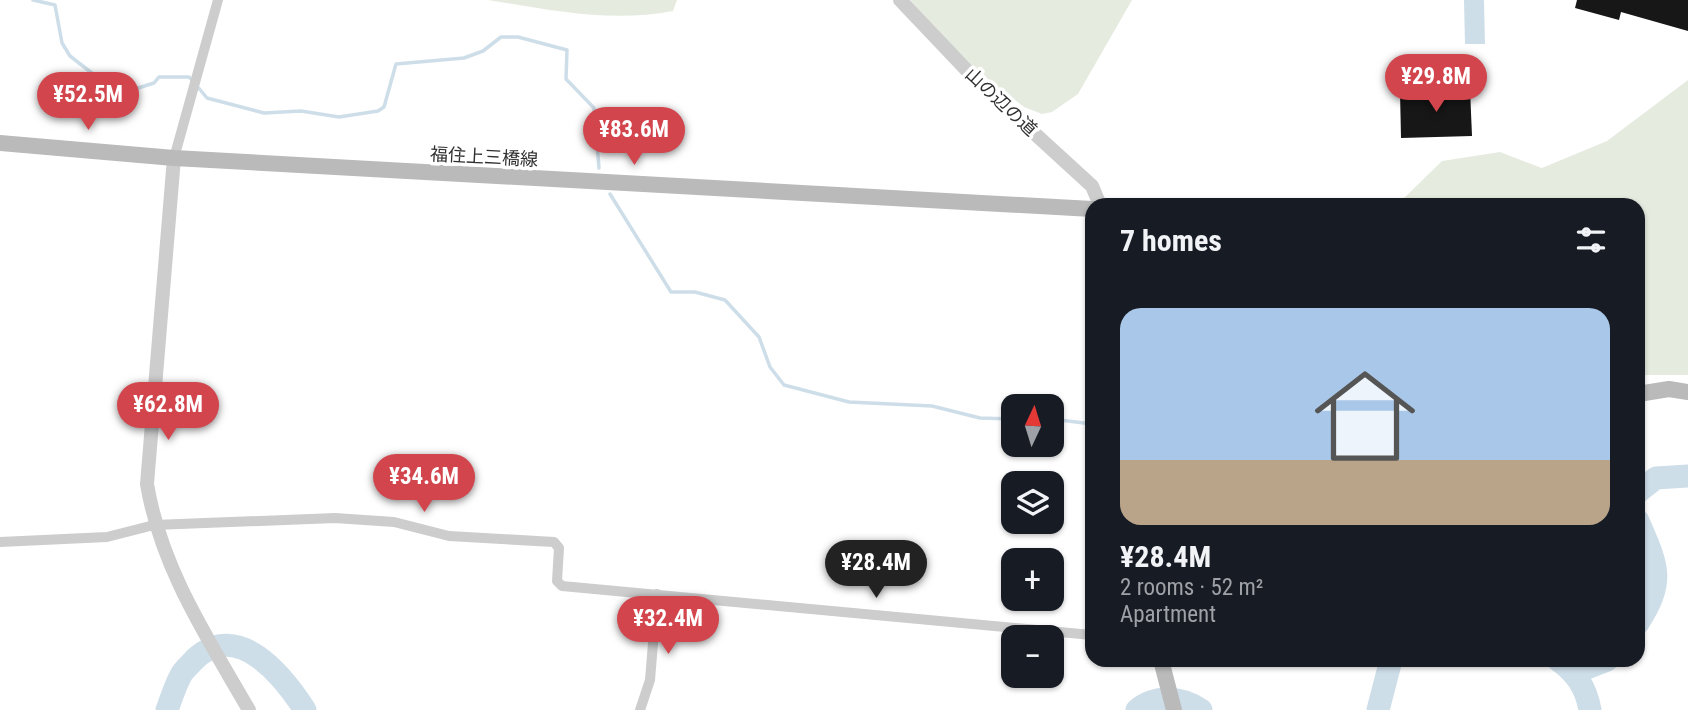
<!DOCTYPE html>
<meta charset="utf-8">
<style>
:root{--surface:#171b24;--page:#242831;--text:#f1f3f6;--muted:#9ea1a6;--accent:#d3454d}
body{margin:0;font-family:"Roboto Condensed","Noto Sans JP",sans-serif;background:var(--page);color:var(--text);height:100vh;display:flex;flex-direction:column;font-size:26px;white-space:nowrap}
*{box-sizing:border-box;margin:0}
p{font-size:23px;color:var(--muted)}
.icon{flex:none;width:38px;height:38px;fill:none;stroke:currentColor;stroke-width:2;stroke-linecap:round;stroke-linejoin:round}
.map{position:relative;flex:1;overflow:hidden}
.side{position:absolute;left:1085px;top:198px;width:560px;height:469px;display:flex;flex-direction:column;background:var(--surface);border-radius:21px;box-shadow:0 2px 5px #0004}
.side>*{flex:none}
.needle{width:46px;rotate:4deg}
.fabs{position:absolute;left:1001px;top:394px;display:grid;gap:14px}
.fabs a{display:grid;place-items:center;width:63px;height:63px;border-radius:14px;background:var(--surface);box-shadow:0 2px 5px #0004;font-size:35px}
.price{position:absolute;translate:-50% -60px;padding:0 16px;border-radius:24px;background:var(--accent);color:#fff;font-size:23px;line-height:46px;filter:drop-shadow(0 2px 4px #0008)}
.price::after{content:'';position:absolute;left:50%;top:42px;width:21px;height:16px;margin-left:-10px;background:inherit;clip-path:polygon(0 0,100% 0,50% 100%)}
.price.selected{background:#222;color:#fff}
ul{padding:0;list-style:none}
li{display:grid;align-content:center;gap:14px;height:371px;padding:0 35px}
li span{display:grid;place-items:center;height:217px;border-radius:21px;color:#555}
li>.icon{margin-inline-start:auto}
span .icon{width:126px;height:126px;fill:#fffc;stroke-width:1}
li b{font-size:30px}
h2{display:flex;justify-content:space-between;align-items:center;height:84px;padding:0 35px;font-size:30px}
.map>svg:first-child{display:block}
</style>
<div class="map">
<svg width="1688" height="710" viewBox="0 0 1688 710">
<rect width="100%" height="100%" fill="#fff"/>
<g fill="#e5ebdf">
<path d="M488,0H677L673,11C610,23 550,10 488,0Z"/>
<path d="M910,0H1132L1078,94L1052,112L1042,114L1024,107L953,52Z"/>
<path d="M1688,80V375H1638V205H1397L1442,161L1500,152L1542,168L1607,141Z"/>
</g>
<path fill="#cedee9" d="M1464,0H1484L1485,44H1465Z"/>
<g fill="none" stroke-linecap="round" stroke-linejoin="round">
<g stroke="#cedee9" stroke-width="3.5">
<path d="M33,0L55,5L62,43L70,56L119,94L154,83L159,77H189L192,80"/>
<path d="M197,86L207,98L264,113L301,111L339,117L378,111L384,107L396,64L464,58L483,51L501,37H518L567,50L566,79L594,108L599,168"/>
<path d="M610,194L671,292H695L725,300L759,337L770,367L784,385L849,402L932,406L980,418L1013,419"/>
<path d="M1052,419L1092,424"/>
</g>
<g stroke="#cedee9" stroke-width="23">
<path d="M1638,492L1656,478L1688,476"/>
<path d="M1638,521C1657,565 1666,580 1638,623"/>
<path d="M1558,660C1576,673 1586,687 1590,710"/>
<path d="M1574,673L1607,660"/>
<path d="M167,710C171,699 175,686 181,675C184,669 191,664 195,659C238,619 283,676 305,710"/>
<path d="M1137,710C1155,695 1182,696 1201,710"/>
<path d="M1378,710L1391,660"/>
</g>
</g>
<g fill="#171717">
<path d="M1577,0H1688V31L1621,12L1619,20L1575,8Z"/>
<path d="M1470,89L1472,136L1401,138L1400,91Z"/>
</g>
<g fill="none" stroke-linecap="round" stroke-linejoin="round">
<g stroke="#cdcdcd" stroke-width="10">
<path d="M174,158L218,0"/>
<path d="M0,542L107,537L154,525L335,518L394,522L449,536L554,542L559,548L557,581L562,586L1092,635"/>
<path d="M640,710L650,680L657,594"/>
</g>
<g stroke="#cdcdcd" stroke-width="14">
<path d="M900,0L976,80L1092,186L1100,205"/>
<path d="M174,158L147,484C161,568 207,637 249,710"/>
</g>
<g stroke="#bababa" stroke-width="16">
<path d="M0,143L174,158L1092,209"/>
<path d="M1638,394L1669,389L1688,392"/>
<path d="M1161,660L1174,710"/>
</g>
</g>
<g text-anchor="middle" stroke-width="7" stroke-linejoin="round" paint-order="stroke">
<g font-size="18" fill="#303030" stroke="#fff">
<text transform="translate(1001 102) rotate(43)" y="6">山の辺の道</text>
<text transform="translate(484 157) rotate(3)" y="6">福住上三橋線</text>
</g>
</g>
</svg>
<div class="fabs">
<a><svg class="needle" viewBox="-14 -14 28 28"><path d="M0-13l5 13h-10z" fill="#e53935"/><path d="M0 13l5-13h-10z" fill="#9ea1a6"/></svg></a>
<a><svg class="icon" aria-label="layers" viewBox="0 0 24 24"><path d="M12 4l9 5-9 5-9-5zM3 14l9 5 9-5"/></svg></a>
<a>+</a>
<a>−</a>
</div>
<b class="price" style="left:1436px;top:114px">¥29.8M</b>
<b class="price" style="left:88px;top:132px">¥52.5M</b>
<b class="price" style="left:634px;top:167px">¥83.6M</b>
<b class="price" style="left:168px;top:442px">¥62.8M</b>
<b class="price" style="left:424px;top:514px">¥34.6M</b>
<b class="price selected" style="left:876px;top:600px">¥28.4M</b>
<b class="price" style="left:668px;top:656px">¥32.4M</b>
<section class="side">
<h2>7 homes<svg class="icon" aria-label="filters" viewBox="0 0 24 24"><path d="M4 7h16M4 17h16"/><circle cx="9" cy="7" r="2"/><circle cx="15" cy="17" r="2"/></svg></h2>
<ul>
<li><span style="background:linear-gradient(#a9c7e8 70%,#b9a48a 0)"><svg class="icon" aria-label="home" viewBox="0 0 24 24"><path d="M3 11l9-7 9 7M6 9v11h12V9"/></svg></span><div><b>¥28.4M</b><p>2 rooms · 52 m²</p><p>Apartment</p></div></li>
</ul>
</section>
</div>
